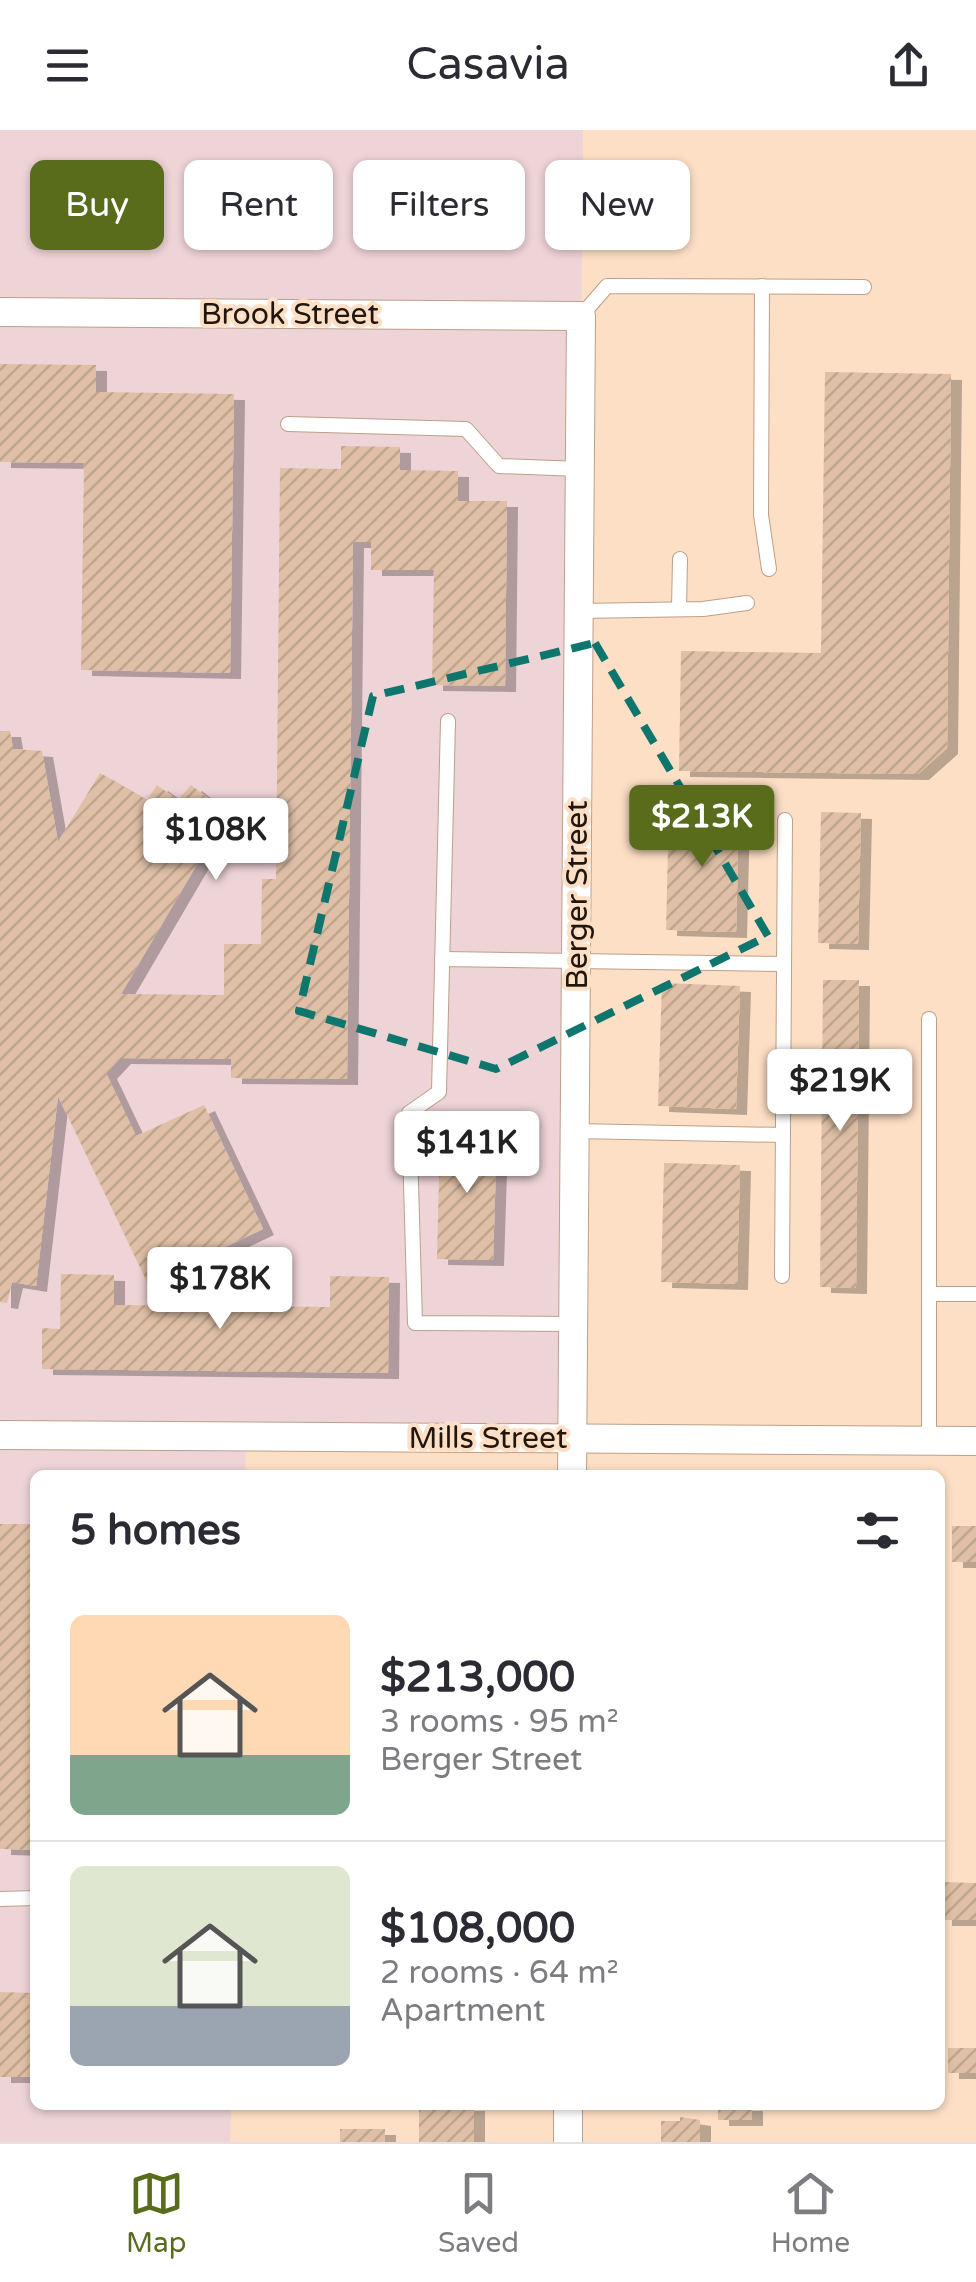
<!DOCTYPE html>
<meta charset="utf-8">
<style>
:root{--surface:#fff;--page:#f2f2f3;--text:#2b2b33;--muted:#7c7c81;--line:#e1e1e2;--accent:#586c1b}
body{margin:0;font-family:"Varela Round",sans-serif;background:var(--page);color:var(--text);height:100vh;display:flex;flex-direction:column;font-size:38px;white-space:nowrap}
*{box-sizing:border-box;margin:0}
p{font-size:32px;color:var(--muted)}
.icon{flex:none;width:55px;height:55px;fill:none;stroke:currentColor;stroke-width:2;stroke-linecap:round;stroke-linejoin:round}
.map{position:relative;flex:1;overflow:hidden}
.details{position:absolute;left:30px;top:1340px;width:915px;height:640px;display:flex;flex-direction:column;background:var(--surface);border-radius:15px;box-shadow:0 2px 8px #0004}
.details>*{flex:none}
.top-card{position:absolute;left:30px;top:30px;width:918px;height:90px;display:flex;gap:20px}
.price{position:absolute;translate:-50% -85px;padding:0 22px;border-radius:10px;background:#fff;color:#222;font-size:32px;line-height:65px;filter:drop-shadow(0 2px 5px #0008)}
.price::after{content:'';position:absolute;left:50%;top:60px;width:30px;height:22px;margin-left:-15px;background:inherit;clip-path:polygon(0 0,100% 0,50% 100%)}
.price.current{background:var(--accent);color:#fff}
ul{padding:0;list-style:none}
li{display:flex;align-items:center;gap:30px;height:250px;padding:0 40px}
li+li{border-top:2px solid var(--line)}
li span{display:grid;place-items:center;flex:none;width:280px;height:200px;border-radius:15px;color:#555}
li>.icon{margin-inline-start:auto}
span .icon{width:120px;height:120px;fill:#fffc;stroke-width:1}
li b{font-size:42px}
h2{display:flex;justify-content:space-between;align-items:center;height:120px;padding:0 40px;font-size:42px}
.pill{padding:0 35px;border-radius:15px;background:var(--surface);box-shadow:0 2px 8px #0004;font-size:35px;line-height:90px}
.pill.current{background:var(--accent);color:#fff}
header{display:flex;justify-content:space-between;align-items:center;height:130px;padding:0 40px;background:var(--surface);font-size:45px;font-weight:600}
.dock{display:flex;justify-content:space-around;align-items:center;height:140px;border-top:2px solid var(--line);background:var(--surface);font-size:28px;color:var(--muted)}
.dock a{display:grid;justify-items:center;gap:5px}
.dock .current{color:var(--accent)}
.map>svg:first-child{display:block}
</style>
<header><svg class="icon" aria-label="menu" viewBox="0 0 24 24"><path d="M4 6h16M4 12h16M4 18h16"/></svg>Casavia<svg class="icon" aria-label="share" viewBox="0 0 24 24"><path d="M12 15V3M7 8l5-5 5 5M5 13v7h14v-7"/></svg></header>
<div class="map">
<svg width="976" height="2012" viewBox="0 0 976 2012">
<defs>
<pattern id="building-hatch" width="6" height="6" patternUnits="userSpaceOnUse" patternTransform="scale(2.5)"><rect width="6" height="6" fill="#dfc0a6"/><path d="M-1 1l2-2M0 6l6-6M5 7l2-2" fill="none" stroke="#bfa48e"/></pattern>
<filter id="shadow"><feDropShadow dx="11" dy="6" stdDeviation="0" flood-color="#0004"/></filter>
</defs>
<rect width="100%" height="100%" fill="#fddfc5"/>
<path fill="#eed3d7" d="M0,0H583L573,1308L246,1307L245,1345H35V1975H231L230,2012H0Z"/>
<g fill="url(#building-hatch)" filter="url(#shadow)">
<path d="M0,234L96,235V262L234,264L230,543L81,540L84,333L0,332Z"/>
<path d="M825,242L951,244L947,618L918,644L679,641L681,521L821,523Z"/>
<path d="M341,316L400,317V340L458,341V371H507L505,556L432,555L434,440H371V412H353L347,949L231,948V929L120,928L106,943L136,1006L204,975L263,1099L148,1154L58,966L36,1156L12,1152L7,1173L0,1172V601H10L13,619L42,621L58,712L100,643L147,670L157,655L178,670L191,655L227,683L121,864L224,865V814H261L262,749H276L280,338L341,339Z"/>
<path d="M669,677L739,679L736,802L666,800Z"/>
<path d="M821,682L861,683L858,814L818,813Z"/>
<path d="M823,850H859L856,1158L820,1157Z"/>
<path d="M662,853L740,856L736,979L658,976Z"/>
<path d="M440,1003L497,1004L493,1130L437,1129Z"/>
<path d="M664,1033L740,1035L737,1154L661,1152Z"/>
<path d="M61,1144L114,1145V1175L330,1177V1146L389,1147L388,1243L42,1239V1198L60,1199Z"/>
<path d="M0,1394H35V1720L0,1719Z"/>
<rect x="952" y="1396" width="24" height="36"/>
<path d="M941,1752L976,1753V1790H941Z"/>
<path d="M0,1862L35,1863V1947H0Z"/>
<rect x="948" y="1918" width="28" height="25"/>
<rect x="419" y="1975" width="55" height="37"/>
<rect x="718" y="1975" width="34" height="15"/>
<path d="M680,1987L700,1990V2012H661V1991H680Z"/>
<rect x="340" y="1999" width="45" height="13"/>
</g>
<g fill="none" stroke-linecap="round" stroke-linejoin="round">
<g stroke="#bca088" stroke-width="16">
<g id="service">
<path d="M762,156L761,385L769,439"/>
<path d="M581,186L607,156L864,157"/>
<path d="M288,294L466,299L499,336L580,339"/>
<path d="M679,479L680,429"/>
<path d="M579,481L703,479L747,473"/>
<path d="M448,591L439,962L409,983L415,1193L574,1194"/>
<path d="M442,829L784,834"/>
<path d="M929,889V1311"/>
<path d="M575,1001L783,1005"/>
<path d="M782,1146L785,690"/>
<path d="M929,1164H976"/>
<path d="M0,1769L35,1768"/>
</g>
</g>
<g stroke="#bca088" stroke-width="30">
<g id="minor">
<path d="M0,182L581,186L572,1345"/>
<path d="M0,1305L976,1311"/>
<path d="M568,2012V1975"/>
</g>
</g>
<use href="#service" stroke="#fff" stroke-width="14"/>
<use href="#minor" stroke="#fff" stroke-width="28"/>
</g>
<path fill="none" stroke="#0f766e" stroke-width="8" stroke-dasharray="20 12" stroke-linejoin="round" d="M595,513L768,806L496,939L299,881L373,566Z"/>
<g text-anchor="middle" stroke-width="8" stroke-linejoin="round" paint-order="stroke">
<g font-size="30" fill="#20160d" stroke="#fddfc5">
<text x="290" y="194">Brook Street</text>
<text transform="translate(577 765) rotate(-90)" y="10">Berger Street</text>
<text x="488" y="1318">Mills Street</text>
</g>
</g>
</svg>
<b class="price current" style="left:702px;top:740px">$213K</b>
<b class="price" style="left:216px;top:753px">$108K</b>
<b class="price" style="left:840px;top:1004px">$219K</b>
<b class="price" style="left:467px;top:1066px">$141K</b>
<b class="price" style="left:220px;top:1202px">$178K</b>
<div class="top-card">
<a class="pill current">Buy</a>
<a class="pill">Rent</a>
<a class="pill">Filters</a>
<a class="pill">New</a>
</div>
<section class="details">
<h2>5 homes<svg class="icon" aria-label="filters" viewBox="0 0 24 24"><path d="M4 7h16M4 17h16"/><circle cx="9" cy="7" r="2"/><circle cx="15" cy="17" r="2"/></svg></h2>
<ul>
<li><span style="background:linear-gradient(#ffd9b3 70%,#7fa58c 0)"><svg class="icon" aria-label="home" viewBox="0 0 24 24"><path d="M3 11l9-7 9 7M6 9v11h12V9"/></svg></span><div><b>$213,000</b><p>3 rooms · 95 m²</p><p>Berger Street</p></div></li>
<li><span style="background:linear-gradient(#dfe7d0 70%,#9aa5b1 0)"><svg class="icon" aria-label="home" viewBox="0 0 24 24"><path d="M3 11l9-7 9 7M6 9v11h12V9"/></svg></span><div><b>$108,000</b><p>2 rooms · 64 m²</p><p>Apartment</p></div></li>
</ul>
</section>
</div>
<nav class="dock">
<a class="current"><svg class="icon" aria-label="map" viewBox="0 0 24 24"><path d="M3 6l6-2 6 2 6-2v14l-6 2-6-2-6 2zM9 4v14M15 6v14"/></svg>Map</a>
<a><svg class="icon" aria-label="saved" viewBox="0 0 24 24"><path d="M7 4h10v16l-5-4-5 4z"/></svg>Saved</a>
<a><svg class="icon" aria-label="home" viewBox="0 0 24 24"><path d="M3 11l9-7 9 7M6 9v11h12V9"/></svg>Home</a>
</nav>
